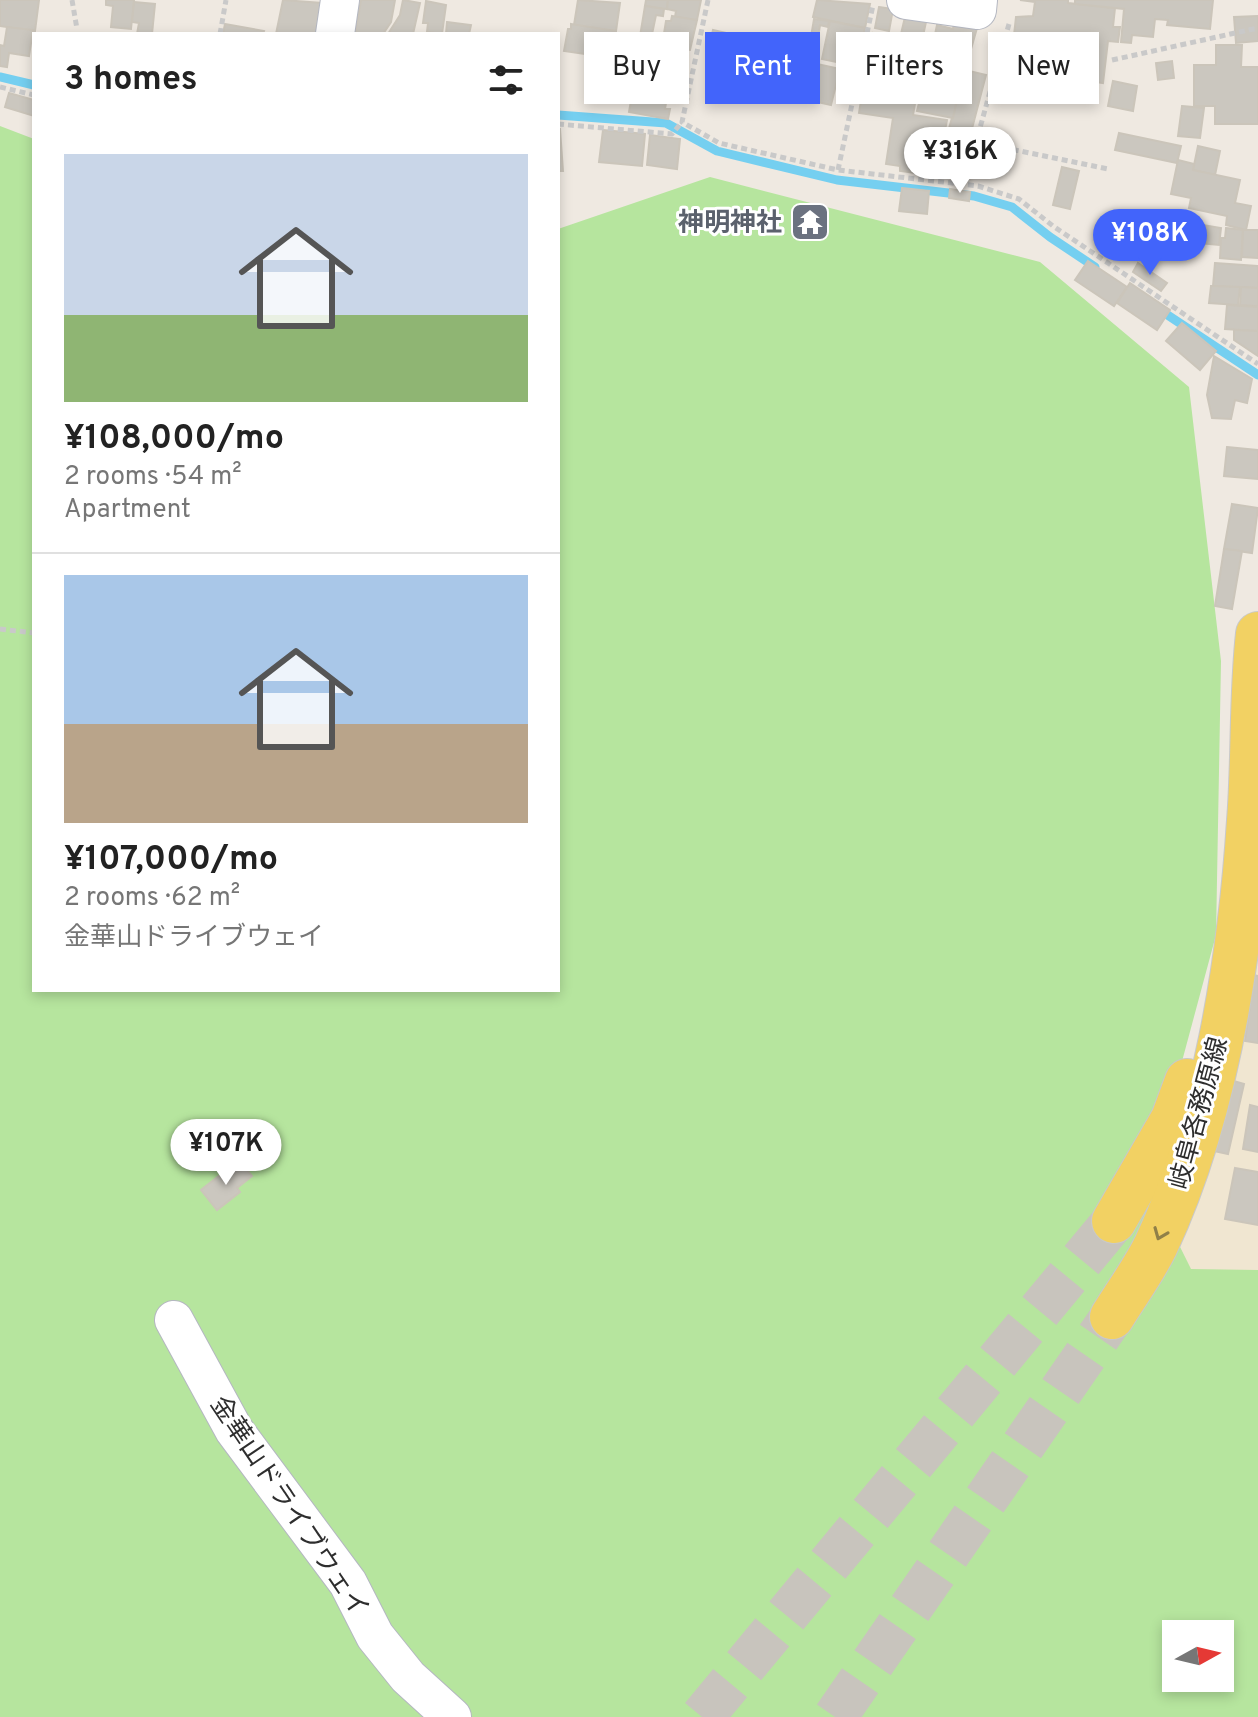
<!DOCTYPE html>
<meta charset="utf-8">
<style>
:root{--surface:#fff;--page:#f2f2f2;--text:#222;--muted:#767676;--line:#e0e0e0;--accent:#4264fb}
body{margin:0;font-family:Overpass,"Noto Sans JP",sans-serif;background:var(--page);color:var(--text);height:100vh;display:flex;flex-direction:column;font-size:30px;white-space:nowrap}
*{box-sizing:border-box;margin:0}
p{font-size:26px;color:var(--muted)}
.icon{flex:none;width:44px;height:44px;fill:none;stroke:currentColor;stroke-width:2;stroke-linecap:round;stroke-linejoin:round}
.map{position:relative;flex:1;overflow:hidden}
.details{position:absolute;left:32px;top:32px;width:528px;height:960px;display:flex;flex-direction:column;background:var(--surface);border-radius:0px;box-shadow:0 4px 12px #0003}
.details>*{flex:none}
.guide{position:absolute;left:584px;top:32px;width:554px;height:72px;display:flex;gap:16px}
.needle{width:52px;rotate:82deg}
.controls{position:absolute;left:1162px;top:1620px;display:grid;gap:16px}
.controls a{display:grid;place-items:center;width:72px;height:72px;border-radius:0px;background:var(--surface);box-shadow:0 4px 12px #0003;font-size:40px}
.price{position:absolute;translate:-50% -68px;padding:0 18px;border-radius:28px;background:#fff;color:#222;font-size:26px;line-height:52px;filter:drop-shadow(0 2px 4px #0008)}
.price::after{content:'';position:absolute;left:50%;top:48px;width:24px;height:18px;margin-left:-12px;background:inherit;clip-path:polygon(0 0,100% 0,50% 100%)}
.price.active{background:var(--accent);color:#fff}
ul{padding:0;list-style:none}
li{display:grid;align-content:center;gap:16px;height:424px;padding:0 32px}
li+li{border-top:2px solid var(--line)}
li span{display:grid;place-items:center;height:248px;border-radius:0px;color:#555}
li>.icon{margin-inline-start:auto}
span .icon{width:144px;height:144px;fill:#fffc;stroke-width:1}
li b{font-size:34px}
h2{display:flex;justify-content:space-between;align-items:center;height:96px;padding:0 32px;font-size:34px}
.tag{padding:0 28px;border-radius:0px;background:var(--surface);box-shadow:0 4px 12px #0003;font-size:28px;line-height:72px}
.tag.active{background:var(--accent);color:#fff}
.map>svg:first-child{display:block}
</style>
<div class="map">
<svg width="1258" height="1717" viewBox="0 0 1258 1717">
<rect width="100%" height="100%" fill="#efe9e1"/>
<path fill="#f0e6d1" d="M1258,829V1270H1191L1178,1242Z"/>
<path fill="#b6e59e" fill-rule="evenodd" d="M0,126L34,139V990H558V229L710,177L1040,262L1189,387L1221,661L1216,935L1149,1184L1191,1269L1258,1270V1717H0ZM1176,1634H1220V1678H1176Z"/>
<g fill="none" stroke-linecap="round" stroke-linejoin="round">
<g stroke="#75cff0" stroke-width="9">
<path d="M0,77L34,85"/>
<path d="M558,115L666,123L717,151L837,180L974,196L1012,207L1050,237L1095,267"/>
<path d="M1157,308L1258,375"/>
</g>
</g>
<g fill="#cbc7bf" stroke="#cbc5ba" stroke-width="2">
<path d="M0,0H39L35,31L0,26Z"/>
<path d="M106,0H134L131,29L111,27L113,6L106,5Z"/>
<path d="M283,0L322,3L318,34H276Z"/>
<path d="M361,0H395L391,22L383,34H355Z"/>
<path d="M403,0L420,3L413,34H388L400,15Z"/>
<path d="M578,0L620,3L616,31L574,25Z"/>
<path d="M646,0H668L667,9L645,6Z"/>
<path d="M668,0H701L697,20L675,17L676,11L667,9Z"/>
<path d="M817,0L870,4L865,28L813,17Z"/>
<path d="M1020,0H1068V3L1115,8L1113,27H1120L1118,42L1108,41L1103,83L1096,82L1094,103L1012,95V90H1008L1016,17L1033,16L1035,2Z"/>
<path d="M1075,0H1213L1210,29L1167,25L1168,20L1155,19L1153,37L1132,35L1131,43L1121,42L1124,9L1075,4Z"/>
<path d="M426,1L446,5L442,34L427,32L428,23H423Z"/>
<path d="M134,2L155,4L152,34H137L139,23L132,22Z"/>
<path d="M645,6L664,9L663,16L656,15L651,39L659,40L654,70L635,67Z"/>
<path d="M879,7L893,9L889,31L875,28Z"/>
<path d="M672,16L697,20L690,50L662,46L666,21H671Z"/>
<path d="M1258,16V41L1236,43L1234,17Z"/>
<path d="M905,17L926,22L912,86L890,81Z"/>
<path d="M955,17L979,21L965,70L929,63L937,25L953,29Z"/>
<path d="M814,19L829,21L828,27L820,25L818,38L811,37Z"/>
<path d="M830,21L865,28L856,66L822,59Z"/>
<path d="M447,22L471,25L469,34H446Z"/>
<path d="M225,24L264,31L263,34H223Z"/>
<path d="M571,24L615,31L612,49H607L606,57L564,51L568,29H571Z"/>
<path d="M7,27L33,30L29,56L9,53L7,67L0,66V45L4,46Z"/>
<path d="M713,30L784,46L778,71L707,55Z"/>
<path d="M873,33L900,38L889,88L862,82Z"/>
<path d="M1216,45H1242L1241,67H1258V124H1215V106H1194V65H1216Z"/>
<path d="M790,58L840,69L831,105L782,94Z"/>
<path d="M924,61L965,70L959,91L918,82Z"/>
<path d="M1172,61L1174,78L1158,80L1156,63Z"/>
<path d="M637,67L661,71L659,84L669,85L665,109H670L668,119L629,112Z"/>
<path d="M965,70L986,75L969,140L947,136Z"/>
<path d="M1113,81L1137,86L1133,111L1108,106Z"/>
<path d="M924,84L959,91L953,118L917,111Z"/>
<path d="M863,89L916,98L913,115L947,120L936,176L900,171V166L886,164L893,118L859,113Z"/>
<path d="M9,93L34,100V116L5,107Z"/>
<path d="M1182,106L1204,108L1200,138L1178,136Z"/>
<path d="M558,129H560L563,171H558Z"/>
<path d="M603,130L645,134L642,166L599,162Z"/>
<path d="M1119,133L1181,146L1177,163L1115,150Z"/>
<path d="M650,135L680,139L677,169L647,165Z"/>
<path d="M945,143L969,146L965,180L950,178L952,162L942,160Z"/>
<path d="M1198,146L1220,151L1215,175L1193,170Z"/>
<path d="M1178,160L1194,164L1193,170L1240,180L1235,203L1251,206L1246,230L1226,225L1227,216L1189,208L1191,198L1171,194Z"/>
<path d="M1062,167L1079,171L1070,209L1053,205Z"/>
<path d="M902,188L929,191L927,214L899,211Z"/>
<path d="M950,189L970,192L969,201L949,198Z"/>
<path d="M1119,222L1149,232L1140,259L1115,250L1118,239L1114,237Z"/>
<path d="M1191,223L1221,228L1219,245L1189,242Z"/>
<path d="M1226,228L1243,230L1241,260L1220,258L1221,238H1225Z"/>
<path d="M1243,230H1258V258L1242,257Z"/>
<path d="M1088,261L1127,287L1114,306L1075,280Z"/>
<path d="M1138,263L1167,283L1161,291L1133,272Z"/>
<path d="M1215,263L1258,266V288L1213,286Z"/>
<path d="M1130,283L1170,310L1157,330L1117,303Z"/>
<path d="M1211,286L1240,287L1238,305L1209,303Z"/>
<path d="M1241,287L1258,288V306L1240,305Z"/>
<path d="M1227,305L1258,307V331L1225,329Z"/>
<path d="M1182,323L1216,351L1200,370L1166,341Z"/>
<path d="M1234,330L1258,331V356L1234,340Z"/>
<path d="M1214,356L1252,379L1247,403L1235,400L1231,419L1212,418L1207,395Z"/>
<path d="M1227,447L1258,450V479L1224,476Z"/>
<path d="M1232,504L1258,508L1252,553L1224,549Z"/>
<path d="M1224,549L1242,551L1232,609L1215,606Z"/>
<path d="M1254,975L1258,976V1043L1245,1041Z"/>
<path d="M1230,1080L1244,1084L1228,1154L1214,1151Z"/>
<path d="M1250,1105L1258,1107V1152L1243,1149Z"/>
<path d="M242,1164L252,1176L237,1188L240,1192L217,1210L201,1190L224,1172L227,1176Z"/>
<path d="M1235,1168L1258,1172V1225L1225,1219Z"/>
</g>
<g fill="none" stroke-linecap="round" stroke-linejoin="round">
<g stroke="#c8c4bd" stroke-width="44" stroke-dasharray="44 22" stroke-linecap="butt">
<path d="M702,1717L1114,1221"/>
<path d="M835,1717L1112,1317"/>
</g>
<g stroke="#b4b7c1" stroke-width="40">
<g id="minor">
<path d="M906,0L977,10L978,0"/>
<path d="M335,34L340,0"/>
<path d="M174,1320L234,1430L348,1583L375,1636L408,1677L452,1717"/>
</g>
</g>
<g stroke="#c9c9c9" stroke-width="46">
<g id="major">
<path d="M1114,1221L1173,1119L1187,1081"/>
<path d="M1112,1317C1126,1294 1144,1270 1156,1245C1215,1119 1240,960 1249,821C1254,759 1251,696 1258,634"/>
</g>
</g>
<g stroke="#c9c9c9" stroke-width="5" stroke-dasharray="6 4" stroke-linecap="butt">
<path d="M72,0L77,29"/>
<path d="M708,0L682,122L719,143L838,170L978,186L1019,199L1053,226L1258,364"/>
<path d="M1009,24L976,142L1108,169"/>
<path d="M220,34L226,0"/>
<path d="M1112,60L1258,28"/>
<path d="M0,87L34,95"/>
<path d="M558,124L672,134L682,122"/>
<path d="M838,170L873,5"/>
<path d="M0,629L34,633"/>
</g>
<use href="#minor" stroke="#fff" stroke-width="38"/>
<use href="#major" stroke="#f2d163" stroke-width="44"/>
</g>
<defs><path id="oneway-chevron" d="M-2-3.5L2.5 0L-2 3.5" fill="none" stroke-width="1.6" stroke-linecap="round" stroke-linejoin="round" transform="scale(2)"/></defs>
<use stroke="#908048" href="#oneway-chevron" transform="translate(1160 1234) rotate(112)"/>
<defs>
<g id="temple-square" transform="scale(2)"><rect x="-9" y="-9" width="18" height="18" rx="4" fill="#6b7280" stroke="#fff"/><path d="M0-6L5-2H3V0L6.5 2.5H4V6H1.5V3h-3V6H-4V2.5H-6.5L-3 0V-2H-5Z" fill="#fff"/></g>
</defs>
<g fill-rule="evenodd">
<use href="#temple-square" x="810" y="222"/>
</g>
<g text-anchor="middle" stroke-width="6" stroke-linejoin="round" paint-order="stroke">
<g font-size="26" font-weight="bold" fill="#5b616d" stroke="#fff" text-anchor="end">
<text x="782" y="231">神明神社</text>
</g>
<g font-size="26" fill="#2e2e2e" stroke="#fff">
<text transform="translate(1198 1113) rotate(-75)" y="9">岐阜各務原線</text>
<text transform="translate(290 1506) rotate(56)" y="9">金華山ドライブウェイ</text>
</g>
</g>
</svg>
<div class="controls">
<a><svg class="needle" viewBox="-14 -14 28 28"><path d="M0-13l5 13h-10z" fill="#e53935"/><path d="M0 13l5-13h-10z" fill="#767676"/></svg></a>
</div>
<b class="price" style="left:960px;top:195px">¥316K</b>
<b class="price active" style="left:1150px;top:277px">¥108K</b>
<b class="price" style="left:226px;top:1187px">¥107K</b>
<div class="guide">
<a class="tag">Buy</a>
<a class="tag active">Rent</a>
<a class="tag">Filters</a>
<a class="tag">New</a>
</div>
<section class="details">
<h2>3 homes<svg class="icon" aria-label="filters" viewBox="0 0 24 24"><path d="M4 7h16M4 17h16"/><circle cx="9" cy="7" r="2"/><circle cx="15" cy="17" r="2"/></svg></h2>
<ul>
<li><span style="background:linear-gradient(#c9d6e8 65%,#8fb573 0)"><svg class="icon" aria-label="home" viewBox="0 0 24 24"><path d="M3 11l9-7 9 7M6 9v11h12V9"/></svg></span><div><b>¥108,000/mo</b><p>2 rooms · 54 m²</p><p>Apartment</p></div></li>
<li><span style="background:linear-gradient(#a9c7e8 60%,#b9a48a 0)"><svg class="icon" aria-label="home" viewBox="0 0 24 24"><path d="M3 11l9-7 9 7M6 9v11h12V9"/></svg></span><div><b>¥107,000/mo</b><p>2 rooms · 62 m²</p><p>金華山ドライブウェイ</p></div></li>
</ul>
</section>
</div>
